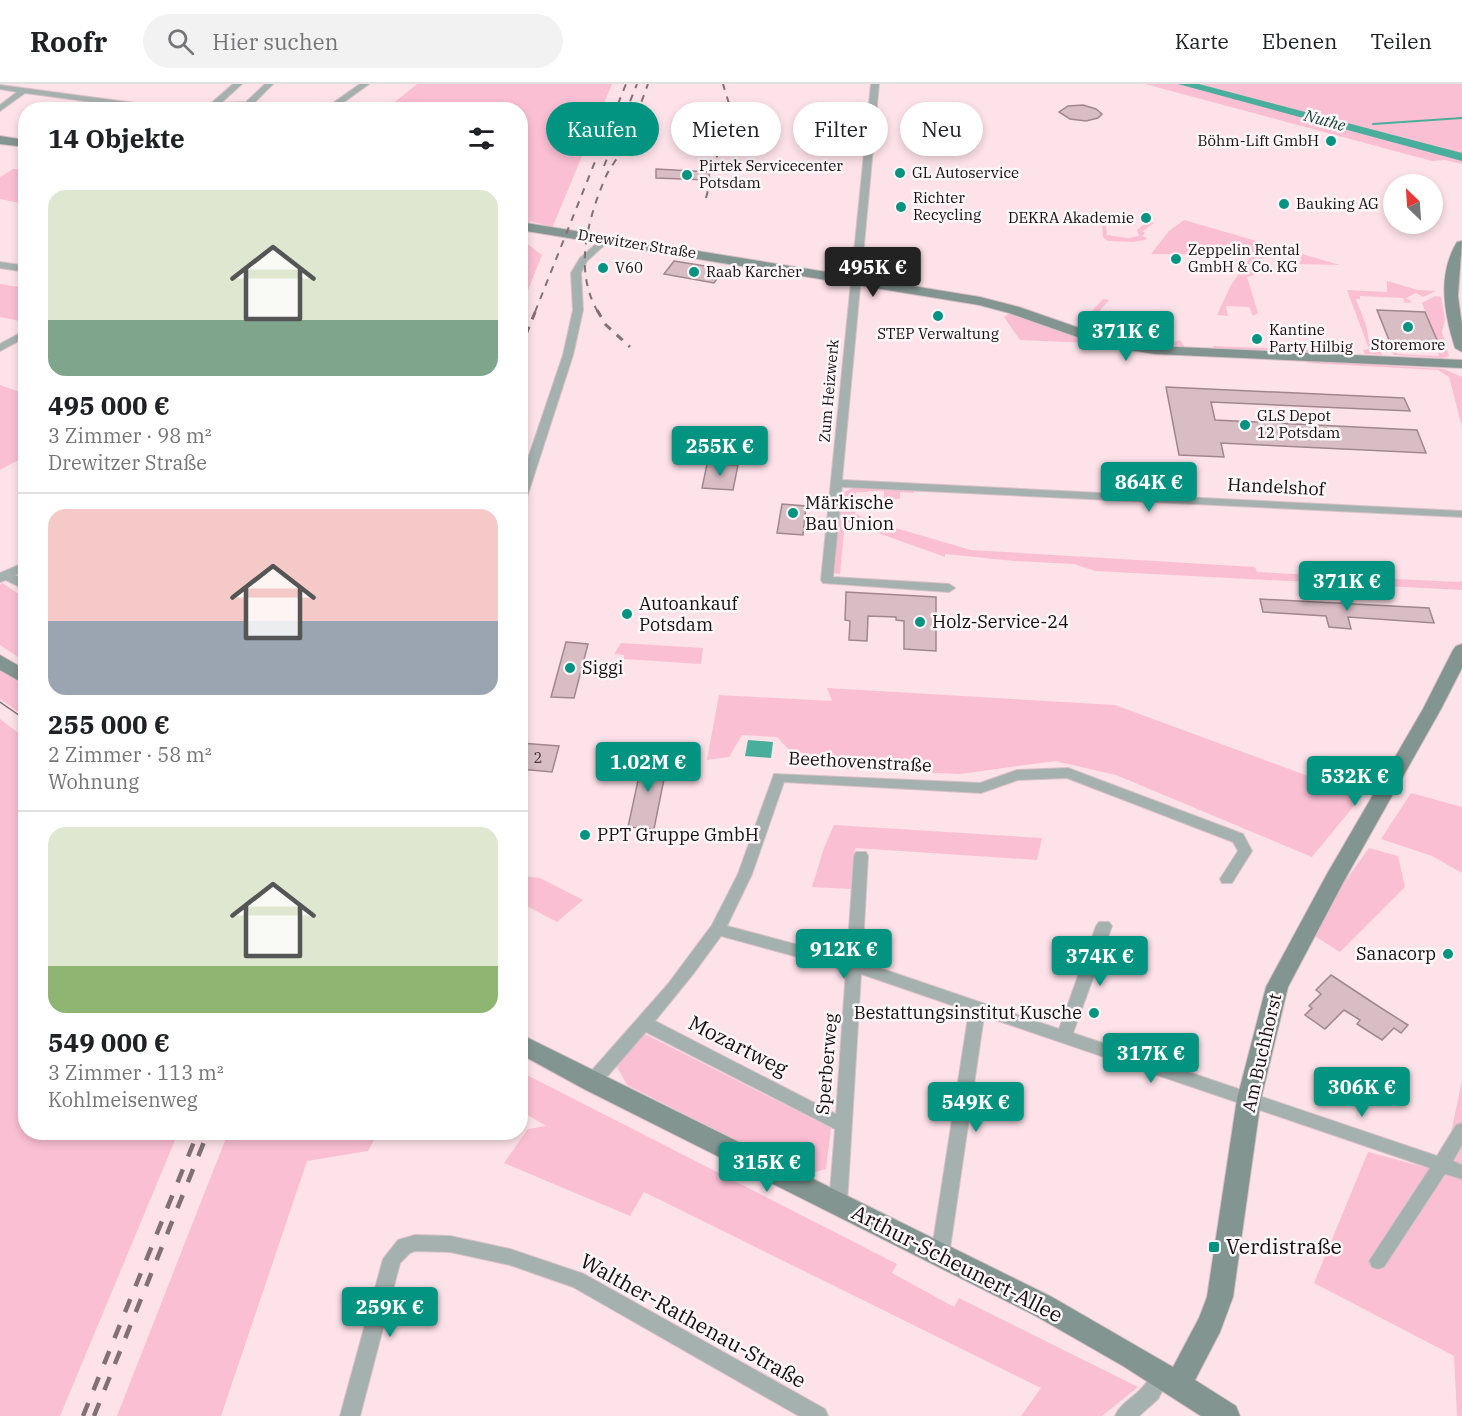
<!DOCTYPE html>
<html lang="de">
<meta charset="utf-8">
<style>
:root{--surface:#fff;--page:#f2f2f2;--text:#202124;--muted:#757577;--line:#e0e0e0;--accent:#039481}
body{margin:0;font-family:"IBM Plex Serif",serif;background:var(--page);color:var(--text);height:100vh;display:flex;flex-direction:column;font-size:22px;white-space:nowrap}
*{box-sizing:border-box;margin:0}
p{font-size:20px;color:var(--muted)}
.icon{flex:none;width:33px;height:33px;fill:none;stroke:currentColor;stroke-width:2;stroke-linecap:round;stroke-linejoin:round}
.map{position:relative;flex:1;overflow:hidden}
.drawer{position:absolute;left:18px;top:18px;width:510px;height:1038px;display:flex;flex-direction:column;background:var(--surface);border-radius:24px;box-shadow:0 3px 9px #0003}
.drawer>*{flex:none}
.banner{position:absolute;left:546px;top:18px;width:570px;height:54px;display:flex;gap:12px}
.needle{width:39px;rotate:335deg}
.tools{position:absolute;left:1383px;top:90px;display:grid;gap:12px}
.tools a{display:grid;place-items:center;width:60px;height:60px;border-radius:50%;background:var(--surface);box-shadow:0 3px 9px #0003;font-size:30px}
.price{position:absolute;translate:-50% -51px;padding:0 14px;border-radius:6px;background:var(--accent);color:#fff;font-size:20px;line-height:39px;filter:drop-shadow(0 2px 3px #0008)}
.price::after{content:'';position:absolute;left:50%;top:36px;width:18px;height:14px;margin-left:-9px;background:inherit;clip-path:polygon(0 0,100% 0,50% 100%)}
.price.active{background:#222;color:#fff}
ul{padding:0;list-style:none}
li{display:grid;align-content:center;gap:12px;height:318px;padding:0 30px}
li+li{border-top:2px solid var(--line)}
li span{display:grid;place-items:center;height:186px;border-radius:18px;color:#555}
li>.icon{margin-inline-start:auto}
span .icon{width:108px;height:108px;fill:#fffc;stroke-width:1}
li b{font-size:26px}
h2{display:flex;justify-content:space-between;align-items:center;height:72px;padding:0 30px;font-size:26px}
.tag{padding:0 21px;border-radius:27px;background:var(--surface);box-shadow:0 3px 9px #0003;font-size:21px;line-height:54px}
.tag.active{background:var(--accent);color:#fff}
header{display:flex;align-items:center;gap:36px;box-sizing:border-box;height:84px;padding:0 30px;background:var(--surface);border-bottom:2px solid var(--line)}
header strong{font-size:28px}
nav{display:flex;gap:33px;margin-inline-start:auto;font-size:21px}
.search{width:420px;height:54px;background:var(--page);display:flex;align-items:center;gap:15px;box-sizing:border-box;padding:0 21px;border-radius:33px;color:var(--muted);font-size:22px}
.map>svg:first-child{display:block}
</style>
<header>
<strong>Roofr</strong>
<div class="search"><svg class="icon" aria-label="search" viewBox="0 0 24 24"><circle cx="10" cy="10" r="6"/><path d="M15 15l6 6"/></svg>Hier suchen</div>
<nav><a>Karte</a><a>Ebenen</a><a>Teilen</a></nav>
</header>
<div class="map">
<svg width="1462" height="1332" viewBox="0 0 1462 1332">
<rect width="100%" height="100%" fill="#fee2ea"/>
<g fill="#fbbfd3">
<path d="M417,0H612L553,142L552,143L530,137L522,156L542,171L528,206H520V26H385Z"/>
<path d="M1145,0H1462V80L1445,76L1432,77Z"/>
<path d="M13,85L25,86V120L0,115V93Z"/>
<path d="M1184,136L1340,181L1299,180L1302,175C1285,165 1270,172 1252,178L1254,191L1247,193L1258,229L1253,232L1249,223L1226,222L1228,232L1217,231L1231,201L1252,171L1151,170L1169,147Z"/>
<path d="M1148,137L1154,139L1143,147L1145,149L1142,152L1147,154L1145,156L1133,158L1108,157L1103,153L1102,142H1106L1107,151L1128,154L1139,152L1137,146Z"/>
<path d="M1387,197L1418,206L1436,207L1423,213L1416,209L1406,214L1412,218L1405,219L1403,214L1360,212V215H1356L1366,241L1371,267L1381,268L1382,271L1365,270L1363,266L1369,265L1347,206L1387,208Z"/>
<path d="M0,200L25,204V238L0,233Z"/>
<path d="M1435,212L1441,213L1445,235L1442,248L1449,272L1442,274L1394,271L1392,268L1396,267L1398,270L1439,272L1438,269H1443L1422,219Z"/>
<path d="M1103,215L1109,216L1087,241L1173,258L1180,256L1187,266C1162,263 1092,262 1079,241Z"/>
<path d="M1010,229L1110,263L1129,265L1127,267L1090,259L1020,256L1004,233Z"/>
<path d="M1213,262L1354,268L1355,272L1214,265Z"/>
<path d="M1309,277L1444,285L1462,293V343L1449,293L1438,286L1307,279Z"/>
<path d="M0,301L25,310L26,372L0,386Z"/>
<path d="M856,403L913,406L914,409L900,408V415L884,414V407H868V408H856L855,417L843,415L844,408Z"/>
<path d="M845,423H855V430L882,440L971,466L1255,483L1257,488L1457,498L1462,497V506L1095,487L1074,480L1014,477L945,470V473L845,437L840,490L832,489L837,430Z"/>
<path d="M2,499L25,514V578L0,561V501Z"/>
<path d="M621,559L703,564L701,580L624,575V571L614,570Z"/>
<path d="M0,585L25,603V633L0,615Z"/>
<path d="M827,604L1115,621L1362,712L1312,773L1116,691L1055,677L960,690L820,684L819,671L791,668L777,653L742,651L729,673L707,676L719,611L832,617Z"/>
<path d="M0,635L25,654L26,1048L178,1049L60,1332H0Z"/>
<path d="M1411,709L1462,723V789L1432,772L1381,755Z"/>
<path d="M834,741L1042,754L1037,776L855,764L851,805L812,803L824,764Z"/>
<path d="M1369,764L1398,772L1405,803L1340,868L1313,851L1340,804Z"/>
<path d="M521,792L540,794L583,816L557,838L521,819Z"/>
<path d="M643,949L831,1044L826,1085L805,1091L627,1001L616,981Z"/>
<path d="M521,988L897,1180L892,1189L954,1223L959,1214L1138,1303L1102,1332H1021L1041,1304L644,1108L630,1132L504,1079L528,1045L546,1042L521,1027Z"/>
<path d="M1462,996V1332H1457L1454,1272L1314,1199L1368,1068L1443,1088Z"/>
<path d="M228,1049H378L368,1067L307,1077L221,1332H117Z"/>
</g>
<g fill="#4aae9c">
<path d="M1178,0H1199L1462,69V77Z"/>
<path d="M748,656L773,658L771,674L745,672Z"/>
</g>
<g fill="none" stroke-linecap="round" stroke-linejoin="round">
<path stroke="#4aae9c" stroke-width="2" d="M1373,40L1462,34"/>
</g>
<g fill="#d8bdc5" stroke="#a0878e" stroke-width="1.5">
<path d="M1083,21L1096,25L1102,30L1098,34L1086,37L1070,35L1059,28L1068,22Z"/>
<path d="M656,85L710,88L708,96L656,94Z"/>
<path d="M674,177L724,185L714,199L664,190Z"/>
<path d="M1377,226L1425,228L1440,263L1391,261Z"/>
<path d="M1166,303L1404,314L1410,327L1211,318L1215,336L1417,346L1426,369L1221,359L1224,373L1179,371Z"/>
<path d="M707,380L738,381L733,406L702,404Z"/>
<path d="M782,420L806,422L803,451L777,449Z"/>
<path d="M846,508L936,513V567L904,565V537L896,536V533L868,532L867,557L849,556L850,537L845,536Z"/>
<path d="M1260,515L1429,524L1434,539L1348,533L1351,545L1329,543L1326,532L1263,528Z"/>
<path d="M566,558L588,560L574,614L551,613Z"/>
<path d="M520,659L559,662L552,688L520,685Z"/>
<path d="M643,673L668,675L654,745L628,743Z"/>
<path d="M1331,891L1378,922L1408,941L1401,949L1394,944L1382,956L1357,940L1360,936L1344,926L1325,945L1305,931L1312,924L1309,922L1321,910L1316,906Z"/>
</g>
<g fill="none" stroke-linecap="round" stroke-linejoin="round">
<g stroke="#d9c0c7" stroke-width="2">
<g id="street">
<path d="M233,0H242L221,19L246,18L265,0H273L251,22L208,26V22Z"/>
<path d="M360,0H369L333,26H323Z"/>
<path d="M871,0H879L842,396L1462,427V433L842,403L833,493L949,500L955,504L949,508L823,499L821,496Z"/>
<path d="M0,1L172,24L176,26H151L25,9L0,27V21L17,8L0,5Z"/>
<path d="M604,153L611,155L587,177L581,189L583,226L573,271L526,416L520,419V398L563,271L573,226L571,189L580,174Z"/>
<path d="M0,178L26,182V188L0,184Z"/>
<path d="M26,246V253L0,267V260Z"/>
<path d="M26,478V486L15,491L26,497V506L6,496L0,498V489Z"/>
<path d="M1068,684L1243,750L1252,767L1232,799H1222L1220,795L1238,767L1233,758L1067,694L1018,696L981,709L784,698L752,790L727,842L847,874L854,772L856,768H866L868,772L862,878L1059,945L1096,842L1099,838H1109L1112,842L1073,949L1437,1072L1456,1041L1462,1039V1061L1453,1077L1462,1081V1095L1445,1090L1384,1183L1378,1185L1372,1183L1369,1177L1430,1084L984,932L949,1171L946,1177L940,1179L934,1177L931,1171L969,927L861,890L847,1120L844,1125L838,1128L832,1125L829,1120L835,1045L646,948L598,1003L592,1005L586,1003L584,998L586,993L668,900L712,841L738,790L774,690L980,699L1017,686ZM721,852L846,886L836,1030L655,937L694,889Z"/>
<path d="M415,1151L450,1152L510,1165L584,1190L825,1325L828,1332H799L573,1203L510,1181L450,1168L415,1167L410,1169L400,1179L360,1332H340L383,1175L398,1156Z"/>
<path d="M1161,1281L1168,1284L1171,1290L1158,1315L1139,1332H1115C1121,1318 1137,1312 1146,1299C1151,1291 1152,1284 1161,1281Z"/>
</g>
</g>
<g stroke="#d9c0c7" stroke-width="2">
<g id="secondary">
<path d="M0,52L26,56V63L0,60Z"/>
<path d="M520,138L980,213L1019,223L1111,255L1155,262L1462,276V284L1155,270L1103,262L1009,229L979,221L520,146Z"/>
<path d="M1462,157L1458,212L1462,241V268L1455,264C1444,229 1437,191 1457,158Z"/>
<path d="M1462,560V584L1441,625L1344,797L1288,903L1261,1015L1233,1213L1220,1248L1195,1296L1236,1322L1240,1332H1201L1123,1282L1034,1231L584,1005L520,970V950L1052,1213L1173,1283L1199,1234L1207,1213L1237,1015L1266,903L1327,790L1423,625L1453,566L1456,562Z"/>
<path d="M0,571L26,586V601L0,586Z"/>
</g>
</g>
<use href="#street" fill="#a5b1ae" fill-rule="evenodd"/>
<use href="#secondary" fill="#839591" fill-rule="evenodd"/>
<path stroke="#817075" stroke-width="1.5" d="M0,618L26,636"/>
<g stroke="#817075" stroke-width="2" stroke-dasharray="7 7" stroke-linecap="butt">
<path d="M604,82L637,0"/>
<path d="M706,114L730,23L723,0"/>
<path d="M535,228L626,0"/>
<path d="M598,228C573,186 588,134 606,92C611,82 618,74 623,64C633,44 640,21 648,0"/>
</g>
<g stroke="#817075" stroke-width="3" stroke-dasharray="8 8" stroke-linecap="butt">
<path d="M597,226L606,241L630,263"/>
<path d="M520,265L536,226"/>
</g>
<g stroke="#817075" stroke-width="4.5" stroke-dasharray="14 14" stroke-linecap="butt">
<path d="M83,1332L198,1048"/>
<path d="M94,1332L208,1048"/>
</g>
</g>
<g fill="#039481" stroke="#fcf6f8" stroke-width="2">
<circle cx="1331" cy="57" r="6"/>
<circle cx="900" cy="89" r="6"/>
<circle cx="687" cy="91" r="6"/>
<circle cx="1284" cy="120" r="6"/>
<circle cx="901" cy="123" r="6"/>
<circle cx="1146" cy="134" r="6"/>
<circle cx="1176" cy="175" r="6"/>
<circle cx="603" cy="184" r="6"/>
<circle cx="694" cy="188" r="6"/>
<circle cx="938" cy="232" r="6"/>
<circle cx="1408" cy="243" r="6"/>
<circle cx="1257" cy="255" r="6"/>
<circle cx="1245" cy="341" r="6"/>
<circle cx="793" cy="429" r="6"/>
<circle cx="627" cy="530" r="6"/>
<circle cx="920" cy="538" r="6"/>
<circle cx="570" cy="584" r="6"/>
<circle cx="585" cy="751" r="6"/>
<circle cx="1448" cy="870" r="6"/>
<circle cx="1094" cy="929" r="6"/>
<rect x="1208" y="1157" width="12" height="12" rx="3"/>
</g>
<g text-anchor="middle" stroke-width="5" stroke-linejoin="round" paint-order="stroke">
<g font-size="15" fill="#160e10" stroke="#fcf6f8" text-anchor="start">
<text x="1319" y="62" text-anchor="end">Böhm-Lift GmbH</text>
<text x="699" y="87">Pirtek Servicecenter<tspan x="699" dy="17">Potsdam</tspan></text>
<text x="912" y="94">GL Autoservice</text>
<text x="913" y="119">Richter<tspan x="913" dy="17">Recycling</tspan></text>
<text x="1296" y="125">Bauking AG</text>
<text x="1134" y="139" text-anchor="end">DEKRA Akademie</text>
<text x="1188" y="171">Zeppelin Rental<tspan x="1188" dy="17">GmbH &amp; Co. KG</tspan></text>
<text x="615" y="189">V60</text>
<text x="706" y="193">Raab Karcher</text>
<text x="1269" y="251">Kantine<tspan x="1269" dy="17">Party Hilbig</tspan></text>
<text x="938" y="255" text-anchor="middle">STEP Verwaltung</text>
<text x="1408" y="266" text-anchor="middle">Storemore</text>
<text x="1257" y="337">GLS Depot<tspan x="1257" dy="17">12 Potsdam</tspan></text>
</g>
<g font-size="15" fill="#160e10" stroke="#fcf6f8">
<text transform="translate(637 160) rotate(9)" y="5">Drewitzer Straße</text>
<text transform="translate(829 307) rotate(-85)" y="5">Zum Heizwerk</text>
</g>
<g font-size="15" fill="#463a3d">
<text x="538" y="679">2</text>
</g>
<g font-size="16" font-style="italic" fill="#113f37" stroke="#fcf6f8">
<text transform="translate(1325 36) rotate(15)" y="6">Nuthe</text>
</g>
<g font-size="18" fill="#160e10" stroke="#fcf6f8">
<text transform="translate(1276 403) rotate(3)" y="6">Handelshof</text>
<text transform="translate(860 678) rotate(3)" y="6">Beethovenstraße</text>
<text transform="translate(1262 969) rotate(-77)" y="6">Am Buchhorst</text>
<text transform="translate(827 980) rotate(-85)" y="6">Sperberweg</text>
</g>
<g font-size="18" fill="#160e10" stroke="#fcf6f8" text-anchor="start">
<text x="805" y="425">Märkische<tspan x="805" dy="21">Bau Union</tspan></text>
<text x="639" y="526">Autoankauf<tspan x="639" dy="21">Potsdam</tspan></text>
<text x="932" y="544">Holz-Service-24</text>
<text x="582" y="590">Siggi</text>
<text x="597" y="757">PPT Gruppe GmbH</text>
<text x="1436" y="876" text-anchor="end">Sanacorp</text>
<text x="1082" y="935" text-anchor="end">Bestattungsinstitut Kusche</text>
</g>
<g font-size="21" fill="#160e10" stroke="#fcf6f8">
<text transform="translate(738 962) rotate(27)" y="7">Mozartweg</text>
<text transform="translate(957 1180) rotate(27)" y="7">Arthur-Scheunert-Allee</text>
<text transform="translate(693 1237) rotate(29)" y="7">Walther-Rathenau-Straße</text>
</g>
<g font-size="21" fill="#160e10" stroke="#fcf6f8" text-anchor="start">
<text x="1226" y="1170">Verdistraße</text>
</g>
</g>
</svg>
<div class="tools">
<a><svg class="needle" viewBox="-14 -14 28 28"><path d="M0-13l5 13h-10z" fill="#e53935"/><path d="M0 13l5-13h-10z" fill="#757577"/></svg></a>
</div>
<b class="price active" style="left:873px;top:214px">495K €</b>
<b class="price" style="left:1126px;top:278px">371K €</b>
<b class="price" style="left:720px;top:393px">255K €</b>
<b class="price" style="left:1149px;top:429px">864K €</b>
<b class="price" style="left:1347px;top:528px">371K €</b>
<b class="price" style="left:648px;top:709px">1.02M €</b>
<b class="price" style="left:1355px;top:723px">532K €</b>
<b class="price" style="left:844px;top:896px">912K €</b>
<b class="price" style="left:1100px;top:903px">374K €</b>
<b class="price" style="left:1151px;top:1000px">317K €</b>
<b class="price" style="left:1362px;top:1034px">306K €</b>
<b class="price" style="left:976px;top:1049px">549K €</b>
<b class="price" style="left:767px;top:1109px">315K €</b>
<b class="price" style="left:390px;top:1254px">259K €</b>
<div class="banner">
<a class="tag active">Kaufen</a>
<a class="tag">Mieten</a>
<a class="tag">Filter</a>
<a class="tag">Neu</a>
</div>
<section class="drawer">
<h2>14 Objekte<svg class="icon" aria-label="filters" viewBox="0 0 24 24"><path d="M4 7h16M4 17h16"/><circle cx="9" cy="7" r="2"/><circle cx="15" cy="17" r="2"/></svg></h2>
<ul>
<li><span style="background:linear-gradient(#dfe7d0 70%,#7fa58c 0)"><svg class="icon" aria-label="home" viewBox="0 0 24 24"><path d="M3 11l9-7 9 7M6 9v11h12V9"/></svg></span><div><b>495 000 €</b><p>3 Zimmer · 98 m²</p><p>Drewitzer Straße</p></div></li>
<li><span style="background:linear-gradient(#f6c9c9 60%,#9aa5b1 0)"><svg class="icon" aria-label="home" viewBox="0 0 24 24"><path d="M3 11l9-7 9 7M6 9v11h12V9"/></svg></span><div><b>255 000 €</b><p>2 Zimmer · 58 m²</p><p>Wohnung</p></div></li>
<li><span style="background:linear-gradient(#dfe7d0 75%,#8fb573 0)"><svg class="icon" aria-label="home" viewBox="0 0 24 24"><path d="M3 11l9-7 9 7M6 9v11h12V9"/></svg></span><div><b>549 000 €</b><p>3 Zimmer · 113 m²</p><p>Kohlmeisenweg</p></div></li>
</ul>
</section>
</div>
